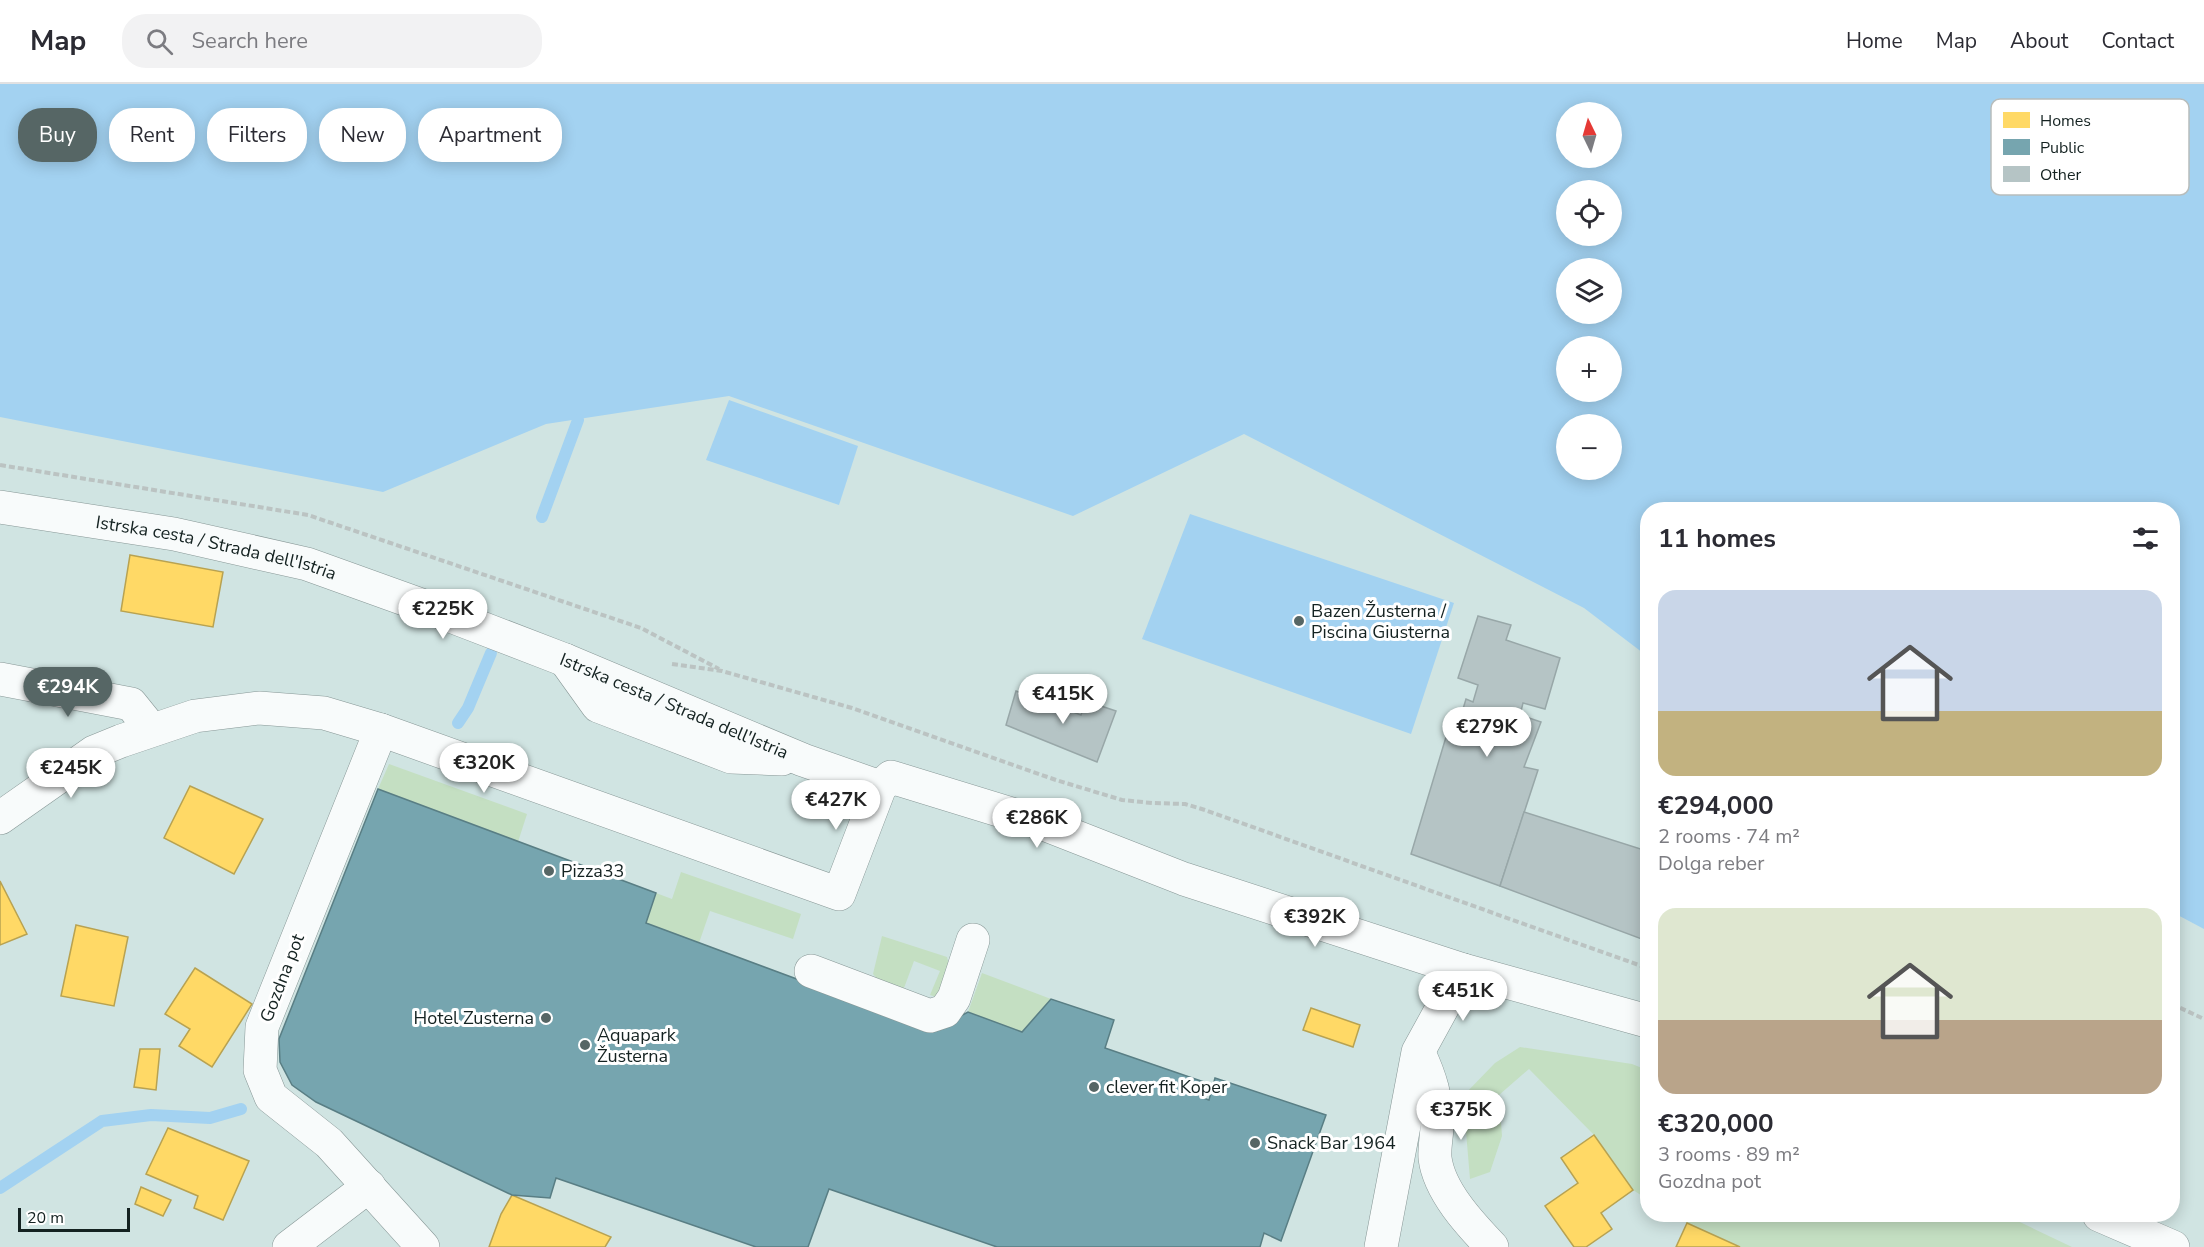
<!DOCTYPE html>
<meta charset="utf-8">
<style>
:root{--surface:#fff;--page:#f2f2f3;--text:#2b2b33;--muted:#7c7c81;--line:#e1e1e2;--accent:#566665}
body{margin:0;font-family:"Nunito Sans",sans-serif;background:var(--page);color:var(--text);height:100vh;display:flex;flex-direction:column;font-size:22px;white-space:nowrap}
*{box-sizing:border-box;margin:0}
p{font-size:20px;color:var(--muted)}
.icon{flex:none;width:33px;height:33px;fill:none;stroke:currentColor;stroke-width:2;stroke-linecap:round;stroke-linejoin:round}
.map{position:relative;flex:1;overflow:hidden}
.panel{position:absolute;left:1640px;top:418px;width:540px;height:720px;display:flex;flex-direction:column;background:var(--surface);border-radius:24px;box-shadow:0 3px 15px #0003}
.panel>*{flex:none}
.guide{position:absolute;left:18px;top:24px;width:570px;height:54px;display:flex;gap:12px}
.needle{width:39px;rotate:355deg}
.fabs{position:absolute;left:1556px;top:18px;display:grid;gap:12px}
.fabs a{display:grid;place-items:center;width:66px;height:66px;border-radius:50%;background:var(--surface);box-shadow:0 3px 15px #0003;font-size:30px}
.scale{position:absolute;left:18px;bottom:15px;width:112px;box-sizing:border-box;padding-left:6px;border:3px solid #142221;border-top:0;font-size:16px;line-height:21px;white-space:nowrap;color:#142221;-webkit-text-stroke:4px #fff;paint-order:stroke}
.price{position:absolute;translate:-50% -51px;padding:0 14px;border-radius:21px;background:#fff;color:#222;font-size:20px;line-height:39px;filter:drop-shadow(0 2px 3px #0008)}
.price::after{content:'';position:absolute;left:50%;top:36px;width:18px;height:14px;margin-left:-9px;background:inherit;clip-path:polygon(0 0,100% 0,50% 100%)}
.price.current{background:var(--accent);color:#fff}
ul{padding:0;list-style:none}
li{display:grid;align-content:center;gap:12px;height:318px;padding:0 18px}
li span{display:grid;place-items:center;height:186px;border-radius:18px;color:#555}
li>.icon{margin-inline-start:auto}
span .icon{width:108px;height:108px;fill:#fffc;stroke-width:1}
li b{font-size:26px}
h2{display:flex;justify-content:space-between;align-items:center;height:72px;padding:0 18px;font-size:26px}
.chip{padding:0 21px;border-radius:24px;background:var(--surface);box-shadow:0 3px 15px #0003;font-size:21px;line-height:54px}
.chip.current{background:var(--accent);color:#fff}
header{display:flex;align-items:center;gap:36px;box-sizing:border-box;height:84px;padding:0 30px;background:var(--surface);border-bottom:2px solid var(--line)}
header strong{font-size:28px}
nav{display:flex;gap:33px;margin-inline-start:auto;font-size:21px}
.search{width:420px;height:54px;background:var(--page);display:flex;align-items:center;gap:15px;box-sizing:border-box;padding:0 21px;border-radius:24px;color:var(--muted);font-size:22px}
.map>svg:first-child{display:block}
</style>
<header>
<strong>Map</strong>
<div class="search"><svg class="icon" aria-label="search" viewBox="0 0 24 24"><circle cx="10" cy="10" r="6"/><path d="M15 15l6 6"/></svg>Search here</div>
<nav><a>Home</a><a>Map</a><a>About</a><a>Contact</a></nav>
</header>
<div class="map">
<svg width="2204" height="1163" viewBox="0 0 2204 1163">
<rect width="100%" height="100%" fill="#d0e4e2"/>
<g fill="#c4dfc2">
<path d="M389,680L527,730L518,758L378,705Z"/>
<path d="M681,788L801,830L793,855L710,827L699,859L646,839L656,809L672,815Z"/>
<path d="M882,852L947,873L950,885L941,915L930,911L940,887L914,877L904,904L879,897L873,890Z"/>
<path d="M982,889L1051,915L1022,948L968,928Z"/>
<path d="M1520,963L1632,980L1647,986V1115L1633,1106L1594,1051L1529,985L1499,1011L1502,1052L1490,1088L1470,1095L1463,1012L1495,979Z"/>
<path d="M1673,1131H2005L2072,1163H1740L1687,1139Z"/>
</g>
<g fill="#a3d2f1" fill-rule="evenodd">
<path d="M0,0H2204V845L2172,828V426H1647V572L1584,524L1244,350L1073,432L729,312L546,340L383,408L0,333ZM1611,28V74H1566V28ZM1611,106V152H1566V106ZM1611,184V230H1566V184ZM1611,262V308H1566V262ZM1611,340V386H1566V340Z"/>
<path d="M729,316L858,362L839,421L706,376Z"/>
<path d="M1190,430L1454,519L1411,650L1142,555Z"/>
</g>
<g fill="#ffd966" stroke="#b8a251" stroke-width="1.5">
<path d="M130,471L223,488L213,543L121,527Z"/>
<path d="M190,702L263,735L234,790L164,754Z"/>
<path d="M0,797L27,850L0,861Z"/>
<path d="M76,841L128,853L114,922L61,912Z"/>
<path d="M195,884L252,920L212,983L179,962L190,945L165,930Z"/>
<path d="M1311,924L1360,941L1353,963L1303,946Z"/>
<path d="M140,965H160L156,1006L134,1003Z"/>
<path d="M168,1044L249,1077L223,1136L194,1124L198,1112L146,1090Z"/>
<path d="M1594,1051L1633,1106L1601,1129L1612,1145L1586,1163H1574L1545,1122L1578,1099L1561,1074Z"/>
<path d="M141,1103L171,1116L163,1132L135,1120Z"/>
<path d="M512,1111L611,1153L605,1163H489L501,1130Z"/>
<path d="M1687,1139L1740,1163H1676Z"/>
</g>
<path fill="#76a5af" stroke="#597e84" stroke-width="1.5" d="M378,705L656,809L646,839L934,946L968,928L1022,948L1051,915L1114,936L1105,964L1204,998L1200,1013L1209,1016L1215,994L1326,1031L1281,1157L1264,1149L1260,1163H997L829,1105L808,1163H756L556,1094L550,1114L512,1111L316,1018L292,1001L280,978L279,955Z"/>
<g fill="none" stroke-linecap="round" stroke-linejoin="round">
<g stroke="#a3d2f1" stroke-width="12">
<path d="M542,433L578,336"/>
<path d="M458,639L468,624L491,569"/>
<path d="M0,1104L102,1037L151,1031L210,1034L241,1025"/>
</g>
</g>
<g fill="#b5c4c5" stroke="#98a7a8" stroke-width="1.5">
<path d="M1478,532L1511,541L1506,556L1560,574L1545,625L1523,619L1520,631L1541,638L1524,683L1538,686L1500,802L1411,770L1449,643L1457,645L1466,615L1473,618L1478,601L1458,594Z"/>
<path d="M1016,607L1081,631L1086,617L1116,627L1097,678L1006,641Z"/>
<path d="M1524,728L1647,767V857L1500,802Z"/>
</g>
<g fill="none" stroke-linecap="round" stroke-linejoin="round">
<g stroke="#879796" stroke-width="34">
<g id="minor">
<path id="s1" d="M0,423L174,450L307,480L435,526L565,576L803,676L880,703"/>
<path d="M565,576L598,622L731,673L782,675"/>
<path d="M0,595L131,620L152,646"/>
<path d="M381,646L262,943L260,986L271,1013L329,1059L423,1163"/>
<path d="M0,734L94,668L121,657L195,632L259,624L324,629L381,646L839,810L880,703L891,693L1041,739L1184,795L1463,886L1647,937"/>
<path d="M811,887L930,932L945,927L954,914L973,856"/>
<path d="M1419,969C1431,995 1436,1012 1437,1041C1437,1052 1434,1063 1435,1074C1439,1107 1470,1140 1492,1163"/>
<path d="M2099,1131L2173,1163"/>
<path d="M289,1163L369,1102"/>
<path d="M1381,1163L1418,968L1463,886"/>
</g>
</g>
<g stroke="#bbc3c2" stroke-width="4" stroke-dasharray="6 3" stroke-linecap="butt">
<path d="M0,381L308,431L641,544L719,585"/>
<path d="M672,580L722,587L852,624L1056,696L1122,716L1152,719L1185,720L1205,726L1647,884"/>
<path d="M2172,920L2204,935"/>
</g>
<use href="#minor" stroke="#f8fbfb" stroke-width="33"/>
</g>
<g fill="#566665" stroke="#fff" stroke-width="2">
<circle cx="1299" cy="537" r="6"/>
<circle cx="549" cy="787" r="6"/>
<circle cx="546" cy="934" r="6"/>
<circle cx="585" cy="961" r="6"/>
<circle cx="1094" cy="1003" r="6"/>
<circle cx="1255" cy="1059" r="6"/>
</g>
<g text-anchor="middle" stroke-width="6" stroke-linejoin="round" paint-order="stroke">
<g font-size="18" fill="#142221" stroke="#fff">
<text dy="6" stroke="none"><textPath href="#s1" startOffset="220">Istrska cesta / Strada dell'Istria</textPath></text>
<text dy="6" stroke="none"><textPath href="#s1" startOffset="706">Istrska cesta / Strada dell'Istria</textPath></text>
<text transform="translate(282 894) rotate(-69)" y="6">Gozdna pot</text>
</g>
<g font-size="18" fill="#142221" stroke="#fff" text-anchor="start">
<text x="1311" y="533">Bazen Žusterna /<tspan x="1311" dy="21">Piscina Giusterna</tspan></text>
<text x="561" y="793">Pizza33</text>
<text x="534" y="940" text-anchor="end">Hotel Zusterna</text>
<text x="597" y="957">Aquapark<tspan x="597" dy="21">Žusterna</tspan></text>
<text x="1106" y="1009">clever fit Koper</text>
<text x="1267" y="1065">Snack Bar 1964</text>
</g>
</g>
<rect x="1991" y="15" width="198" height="96" rx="9" fill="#fff" stroke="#b8bdbc" stroke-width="1.5"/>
<rect x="2003" y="28" width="27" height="16" fill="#ffd966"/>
<rect x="2003" y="55" width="27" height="16" fill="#76a5af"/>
<rect x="2003" y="82" width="27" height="16" fill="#b5c4c5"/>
<g font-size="16" fill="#142221">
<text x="2040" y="42">Homes</text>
<text x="2040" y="69">Public</text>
<text x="2040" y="96">Other</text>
</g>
</svg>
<div class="fabs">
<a><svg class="needle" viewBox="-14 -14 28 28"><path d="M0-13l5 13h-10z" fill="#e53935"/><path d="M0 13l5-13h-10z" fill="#7c7c81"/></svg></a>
<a><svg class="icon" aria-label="locate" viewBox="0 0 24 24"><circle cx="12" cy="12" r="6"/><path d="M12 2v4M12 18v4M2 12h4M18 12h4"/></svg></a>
<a><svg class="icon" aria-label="layers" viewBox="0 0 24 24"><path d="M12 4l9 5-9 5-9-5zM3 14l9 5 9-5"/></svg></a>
<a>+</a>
<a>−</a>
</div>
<div class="scale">20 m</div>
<b class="price" style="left:443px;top:556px">€225K</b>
<b class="price current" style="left:68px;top:634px">€294K</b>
<b class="price" style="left:1063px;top:641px">€415K</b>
<b class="price" style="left:1487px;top:674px">€279K</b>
<b class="price" style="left:484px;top:710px">€320K</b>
<b class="price" style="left:71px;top:715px">€245K</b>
<b class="price" style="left:836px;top:747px">€427K</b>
<b class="price" style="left:1037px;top:765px">€286K</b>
<b class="price" style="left:1315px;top:864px">€392K</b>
<b class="price" style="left:1463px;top:938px">€451K</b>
<b class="price" style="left:1461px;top:1057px">€375K</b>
<div class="guide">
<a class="chip current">Buy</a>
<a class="chip">Rent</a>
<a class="chip">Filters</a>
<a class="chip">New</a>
<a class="chip">Apartment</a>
</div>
<section class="panel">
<h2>11 homes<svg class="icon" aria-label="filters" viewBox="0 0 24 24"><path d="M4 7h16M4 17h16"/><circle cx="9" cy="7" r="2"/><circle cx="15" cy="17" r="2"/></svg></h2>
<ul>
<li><span style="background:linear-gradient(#c9d6e8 65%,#c2b280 0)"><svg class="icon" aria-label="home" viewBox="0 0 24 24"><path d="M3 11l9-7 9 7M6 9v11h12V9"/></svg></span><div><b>€294,000</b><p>2 rooms · 74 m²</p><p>Dolga reber</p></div></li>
<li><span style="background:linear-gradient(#dfe7d0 60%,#b9a48a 0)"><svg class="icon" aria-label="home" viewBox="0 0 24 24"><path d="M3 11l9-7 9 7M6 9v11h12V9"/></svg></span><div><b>€320,000</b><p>3 rooms · 89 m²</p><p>Gozdna pot</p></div></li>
</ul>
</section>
</div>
